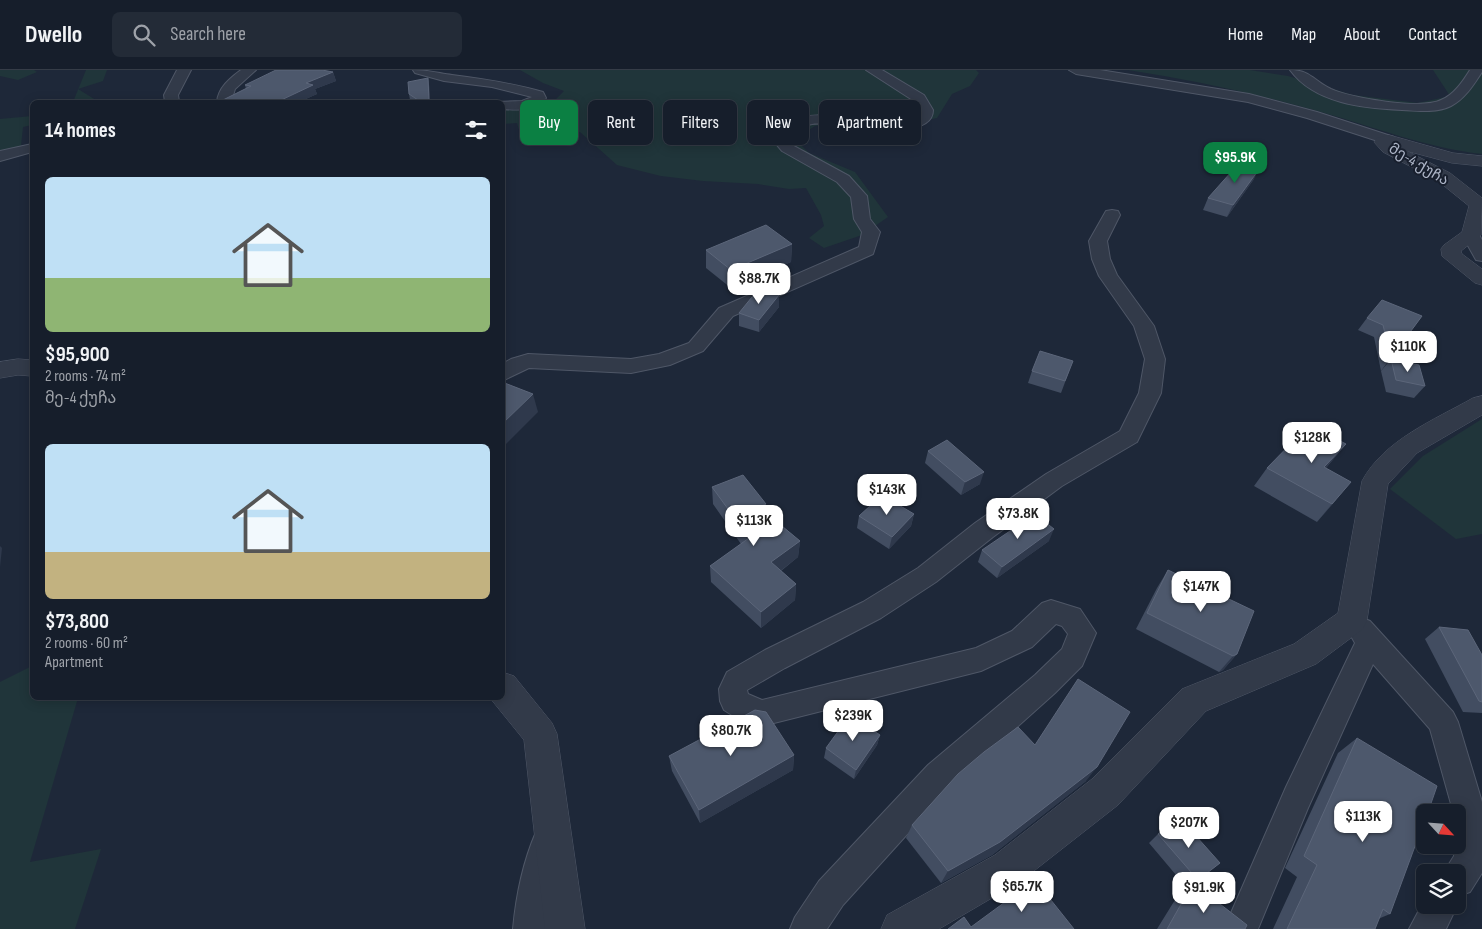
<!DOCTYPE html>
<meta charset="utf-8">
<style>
:root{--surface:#161e2b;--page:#232b37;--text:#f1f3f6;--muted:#9ea2a9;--line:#353c47;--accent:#0b8043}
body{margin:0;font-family:"Sofia Sans Condensed","Noto Sans Georgian",sans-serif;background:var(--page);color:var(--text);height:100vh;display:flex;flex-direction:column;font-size:19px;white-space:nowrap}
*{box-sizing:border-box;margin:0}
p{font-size:16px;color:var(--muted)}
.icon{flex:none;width:28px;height:28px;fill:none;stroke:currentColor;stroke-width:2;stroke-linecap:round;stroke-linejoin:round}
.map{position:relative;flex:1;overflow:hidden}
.side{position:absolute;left:30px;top:30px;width:475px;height:600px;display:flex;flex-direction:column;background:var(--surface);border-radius:8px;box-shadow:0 2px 12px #0003,0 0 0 1px var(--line)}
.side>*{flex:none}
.banner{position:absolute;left:520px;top:30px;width:475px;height:45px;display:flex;gap:10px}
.needle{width:32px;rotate:116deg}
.buttons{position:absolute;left:1416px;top:734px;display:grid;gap:10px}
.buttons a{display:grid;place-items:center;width:50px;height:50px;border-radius:8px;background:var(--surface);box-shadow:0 2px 12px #0003,0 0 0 1px var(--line);font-size:25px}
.price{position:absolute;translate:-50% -42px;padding:0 11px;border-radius:10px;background:#fff;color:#222;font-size:16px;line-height:32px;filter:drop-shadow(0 1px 2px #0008)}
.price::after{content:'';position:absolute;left:50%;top:30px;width:15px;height:11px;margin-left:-8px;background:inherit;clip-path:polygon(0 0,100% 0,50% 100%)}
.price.on{background:var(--accent);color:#fff}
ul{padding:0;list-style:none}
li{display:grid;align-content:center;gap:10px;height:265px;padding:0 15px}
li span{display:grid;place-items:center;height:155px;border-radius:8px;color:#555}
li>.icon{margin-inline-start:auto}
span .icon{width:90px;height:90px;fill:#fffc;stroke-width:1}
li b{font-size:21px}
h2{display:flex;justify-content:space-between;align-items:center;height:60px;padding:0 15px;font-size:21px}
.chip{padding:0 18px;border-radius:8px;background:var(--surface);box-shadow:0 2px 12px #0003,0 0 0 1px var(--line);font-size:18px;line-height:45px}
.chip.on{background:var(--accent);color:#fff}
header{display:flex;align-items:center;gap:30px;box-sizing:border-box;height:70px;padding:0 25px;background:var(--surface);border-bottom:1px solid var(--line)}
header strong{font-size:24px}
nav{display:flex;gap:28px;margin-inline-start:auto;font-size:18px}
.search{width:350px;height:45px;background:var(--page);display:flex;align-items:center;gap:12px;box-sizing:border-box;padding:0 18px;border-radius:8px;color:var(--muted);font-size:19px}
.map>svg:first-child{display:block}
</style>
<header>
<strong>Dwello</strong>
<div class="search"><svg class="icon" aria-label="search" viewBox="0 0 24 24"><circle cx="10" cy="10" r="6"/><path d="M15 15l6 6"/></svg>Search here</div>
<nav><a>Home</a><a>Map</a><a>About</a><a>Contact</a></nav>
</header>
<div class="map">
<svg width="1482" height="859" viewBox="0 0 1482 859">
<rect width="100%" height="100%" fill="#1e2839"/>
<g fill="#20353a">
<path d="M0,0H34L37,2L18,10L0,6Z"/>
<path d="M86,0H107L103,11L78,19L99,32H73Z"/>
<path d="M520,0H976L979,3L970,16L952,24L937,48L898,56L852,52L815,56L795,69L809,83L855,102L888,147L862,165L824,178L809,168L824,156L821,145L806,118L789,119L758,114L703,111L661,106L617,95L580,62L520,63L517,53L503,54V37L531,36L552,33L564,21L543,13Z"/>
<path d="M1128,0H1250L1288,6L1353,25L1418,33L1450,26L1433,0H1482V84C1427,78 1374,57 1321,42C1258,24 1193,10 1128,0Z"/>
<path d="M32,46V55L23,57L20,85L0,90V49Z"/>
<path d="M1482,349V464L1456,469L1390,419L1423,386Z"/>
<path d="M32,596V628H78L30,792L101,779L75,859H0V612Z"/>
</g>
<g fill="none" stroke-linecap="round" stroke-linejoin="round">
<g stroke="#4f5767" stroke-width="2">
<g id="minor">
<path d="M177,0H191L178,25L179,32H165L164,25Z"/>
<path d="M241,0H256L235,19L231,32H217C218,18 230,8 241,0Z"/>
<path d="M413,0C427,0 438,3 452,5C484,9 511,13 543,22L546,28C536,42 518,40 502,39V32H497L522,31L532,27L492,17L444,11L415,3Z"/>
<path d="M866,0H882L924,25L933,40C933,76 833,50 812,54C801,56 793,60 787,69L792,75L849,106L867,126L870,149L880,162L873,184L733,246L703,281L670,295L631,303L529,298L502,311V294L511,289L528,284L631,289L659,284L689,273L719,238L859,177L862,162L854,149L851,127L837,112L782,81L772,69C775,64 779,57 783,54C819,30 892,66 919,44L914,31Z"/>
<path d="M1069,0H1100L1249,24L1317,42L1394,67L1396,70L1394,73H1384L1307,48L1248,32L1076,4Z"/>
<path d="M1290,0C1310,0 1313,10 1331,19C1351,28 1421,40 1441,30C1454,25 1463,11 1470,0H1482V2C1474,14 1465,29 1451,36C1437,43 1418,41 1402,40C1364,38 1315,34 1290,0Z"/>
<path d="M32,74V82L0,91V81Z"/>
<path d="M1112,140L1118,141L1120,145L1107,171L1110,189L1117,205L1154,256L1165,289L1161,323L1137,372L1062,416L993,467L936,512L881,548L785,598L747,620L748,624L762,630L976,578L1012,561L1042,533L1051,530L1080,539L1096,563L1082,596L1055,623L950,717L843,835L827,859H790L795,847L819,811L928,695L1035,605L1062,579L1068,564L1062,556L1056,554L1032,577L981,601L762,656L735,647L724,640L720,631L719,619L727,602L765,580L863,532L918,498L975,453L1046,404L1120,361L1139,323L1145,289L1134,256L1099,206L1092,189L1089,171L1106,141Z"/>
<path d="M1471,160L1477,161L1482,170V191L1476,190L1462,165L1465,161Z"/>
<path d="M1360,547L1370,551L1453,642L1458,652L1482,732V803L1470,822L1458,826V802H1444L1454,786V775H1458V742H1452L1451,734L1430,659L1373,594L1308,738L1258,859H1224L1286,717L1355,573L1347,559L1350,551Z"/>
<path d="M547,757L558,762L563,773L549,835L547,859H513C516,826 523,792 536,762Z"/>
<path d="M1425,829V835L1458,834L1446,859H1409Z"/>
</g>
</g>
<g stroke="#4f5767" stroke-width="1">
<g id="tertiary">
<path d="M1389,65L1453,83L1482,86V96L1452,93L1407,81L1450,103L1482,128L1481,165L1461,181L1462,184L1482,199V215L1475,213L1442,186L1441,179L1444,175L1462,162L1469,136L1438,111L1383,82L1374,72L1377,68Z"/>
<path d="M18,289L32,290V306L18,305L0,308V292Z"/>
<path d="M1482,326V345L1417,383L1388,414L1367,550L1363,559L1316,594L1206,641L1118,735L1021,811L939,859H881L887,845L995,785L1092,709L1182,619L1294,574L1338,543L1362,411C1384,370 1434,350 1473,328Z"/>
<path d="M502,602L514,606L552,653L557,664L585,859H545L524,670L490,628H502Z"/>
</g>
</g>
<use href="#minor" fill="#323a49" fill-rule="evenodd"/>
<use href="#tertiary" fill="#323a49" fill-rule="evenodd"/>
</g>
<g fill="#424d61">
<path d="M333,2L336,11L315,19L317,24L299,32H224L223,30L246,19L245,15Z"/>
<path d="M428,8L429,14L430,32H414L410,30L409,24Z"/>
<path d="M1254,109L1227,147L1203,140L1208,128Z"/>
<path d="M792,174L791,192L731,218L706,198V180Z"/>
<path d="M779,225V237L759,262L739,256V243Z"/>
<path d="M1422,246L1381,301L1374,267L1358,260L1367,248Z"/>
<path d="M1391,289L1425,316L1414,328L1386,322L1381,301Z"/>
<path d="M1073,291L1061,323L1028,313L1032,301Z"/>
<path d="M1346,374L1326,398L1336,430L1317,452L1254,416L1267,398Z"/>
<path d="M928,381L980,414L961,425L925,393Z"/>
<path d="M712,417L765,442L800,471L798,487L781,501L796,514L795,530L761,558L711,512L710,496L741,474L713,434Z"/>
<path d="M914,444L911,456L889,479L857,458L859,446Z"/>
<path d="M1049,471L997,508L978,492L982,480Z"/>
<path d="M1168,500L1237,584L1223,600L1219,602L1136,559L1157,518Z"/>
<path d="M1439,557L1482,585V643L1463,642L1425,569Z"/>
<path d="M880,665L877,675L854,709L824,688L826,678Z"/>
<path d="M1357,668L1390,844L1378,849L1375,859H1273L1297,807L1285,798L1338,683Z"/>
<path d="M1035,675L1086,711L992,785L941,813L906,768L912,755Z"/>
<path d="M794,685L793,700L700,753L672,701L669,686Z"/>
<path d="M1158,764L1220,793L1194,813L1245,859H1157L1178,825L1187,818L1149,773Z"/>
</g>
<g fill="#2f394c">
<path d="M333,2L336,11L315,19L317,24L299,32H277L306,13Z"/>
<path d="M428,8L429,14L430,32H429Z"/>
<path d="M1260,98L1254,109L1227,147L1233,135Z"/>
<path d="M792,174L791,192L731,218V200Z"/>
<path d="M779,225V237L759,262V250Z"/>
<path d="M533,324L538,342L502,378V354Z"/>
<path d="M1346,374L1331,392L1310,415L1324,397Z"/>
<path d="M984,402L980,414L961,425L965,412Z"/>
<path d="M1351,412L1336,430L1317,452L1332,434Z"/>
<path d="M766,434L765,451L759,437Z"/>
<path d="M914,444L911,456L889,479L892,467Z"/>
<path d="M1054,459L1049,471L997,508L1002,497Z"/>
<path d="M800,471L798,487L770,509L771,492Z"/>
<path d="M0,476L2,478L0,497Z"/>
<path d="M796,514L795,530L761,558V542Z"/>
<path d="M1237,584L1223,600L1219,602L1233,586Z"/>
<path d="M880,665L877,675L854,709L856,700Z"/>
<path d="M794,685L793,700L700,753L699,740Z"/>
<path d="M1097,697L1086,711L992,785L941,813L948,801Z"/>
</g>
<g fill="#4d586c" stroke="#5c667a">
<path d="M276,0H322L333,2L306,13L313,15L277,32H232L223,30L251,16L245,15Z"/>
<path d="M428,8L429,32H421L409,24L408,12Z"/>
<path d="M1240,92L1260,98L1233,135L1208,128Z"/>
<path d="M766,155L792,174L731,200L706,180Z"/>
<path d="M767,221L779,225L759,250L739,243L752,227Z"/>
<path d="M1382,230L1422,246L1391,288L1383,255L1367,248Z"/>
<path d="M1040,281L1073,291L1065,311L1032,301Z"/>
<path d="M1391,289L1419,295L1425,316L1396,310Z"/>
<path d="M502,312L533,324L502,354Z"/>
<path d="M1309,355L1346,374L1324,397L1351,412L1332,434L1267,398Z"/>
<path d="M947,370L984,402L965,412L928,381Z"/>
<path d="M743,405L766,434L759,437L800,471L771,492L796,514L761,542L710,496L749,468L712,417Z"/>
<path d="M882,425L914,444L892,467L859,446Z"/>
<path d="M1035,444L1054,459L1002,497L982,480Z"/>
<path d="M1168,500L1254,541L1237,584L1233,586L1147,543Z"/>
<path d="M1439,557L1468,560L1482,585V632L1479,631Z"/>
<path d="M1078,609L1130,642L1097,697L1000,772L948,801L912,755L958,704L984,682L1018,657L1035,675Z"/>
<path d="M755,640L766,642L794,685L699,740L669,686Z"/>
<path d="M850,645L880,665L856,700L826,678Z"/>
<path d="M1357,668L1437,716L1428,742H1425V749L1390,844L1383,839L1375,859H1287L1317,795L1304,786Z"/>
<path d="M1180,748L1220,793L1198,810L1158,764Z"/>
<path d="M1035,810L1074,859H948L964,847L971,857Z"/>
<path d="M1193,813L1247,855L1245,859H1167Z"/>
</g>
<g text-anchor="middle" stroke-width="4" stroke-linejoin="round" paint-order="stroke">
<g font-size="15" fill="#acb4c6" stroke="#181f2d">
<text transform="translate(1419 94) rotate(31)" y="5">მე-4 ქუჩა</text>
</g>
</g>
</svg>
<div class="buttons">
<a><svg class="needle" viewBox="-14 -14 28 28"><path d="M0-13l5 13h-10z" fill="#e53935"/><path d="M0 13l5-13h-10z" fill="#9ea2a9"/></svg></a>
<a><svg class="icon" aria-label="layers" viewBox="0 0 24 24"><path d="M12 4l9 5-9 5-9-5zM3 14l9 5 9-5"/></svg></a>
</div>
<b class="price on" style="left:1235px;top:114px">$95.9K</b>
<b class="price" style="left:759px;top:235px">$88.7K</b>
<b class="price" style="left:1408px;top:303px">$110K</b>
<b class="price" style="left:1312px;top:394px">$128K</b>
<b class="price" style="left:887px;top:446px">$143K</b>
<b class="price" style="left:1018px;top:470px">$73.8K</b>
<b class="price" style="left:754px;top:477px">$113K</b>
<b class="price" style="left:1201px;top:543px">$147K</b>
<b class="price" style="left:853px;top:672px">$239K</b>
<b class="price" style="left:731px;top:687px">$80.7K</b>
<b class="price" style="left:1363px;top:773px">$113K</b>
<b class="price" style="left:1189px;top:779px">$207K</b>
<b class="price" style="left:1022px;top:843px">$65.7K</b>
<b class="price" style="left:1204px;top:844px">$91.9K</b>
<div class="banner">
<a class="chip on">Buy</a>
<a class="chip">Rent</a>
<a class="chip">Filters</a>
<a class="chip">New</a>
<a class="chip">Apartment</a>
</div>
<section class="side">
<h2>14 homes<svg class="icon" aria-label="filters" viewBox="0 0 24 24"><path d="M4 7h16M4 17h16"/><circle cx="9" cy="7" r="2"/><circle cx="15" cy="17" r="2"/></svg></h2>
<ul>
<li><span style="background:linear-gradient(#bfe0f5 65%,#8fb573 0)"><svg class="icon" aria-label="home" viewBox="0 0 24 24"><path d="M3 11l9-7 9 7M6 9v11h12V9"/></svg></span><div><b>$95,900</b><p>2 rooms · 74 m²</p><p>მე-4 ქუჩა</p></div></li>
<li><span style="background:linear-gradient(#bfe0f5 70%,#c2b280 0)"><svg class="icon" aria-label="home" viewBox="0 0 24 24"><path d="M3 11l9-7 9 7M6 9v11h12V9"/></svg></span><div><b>$73,800</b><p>2 rooms · 60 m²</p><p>Apartment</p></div></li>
</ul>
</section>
</div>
